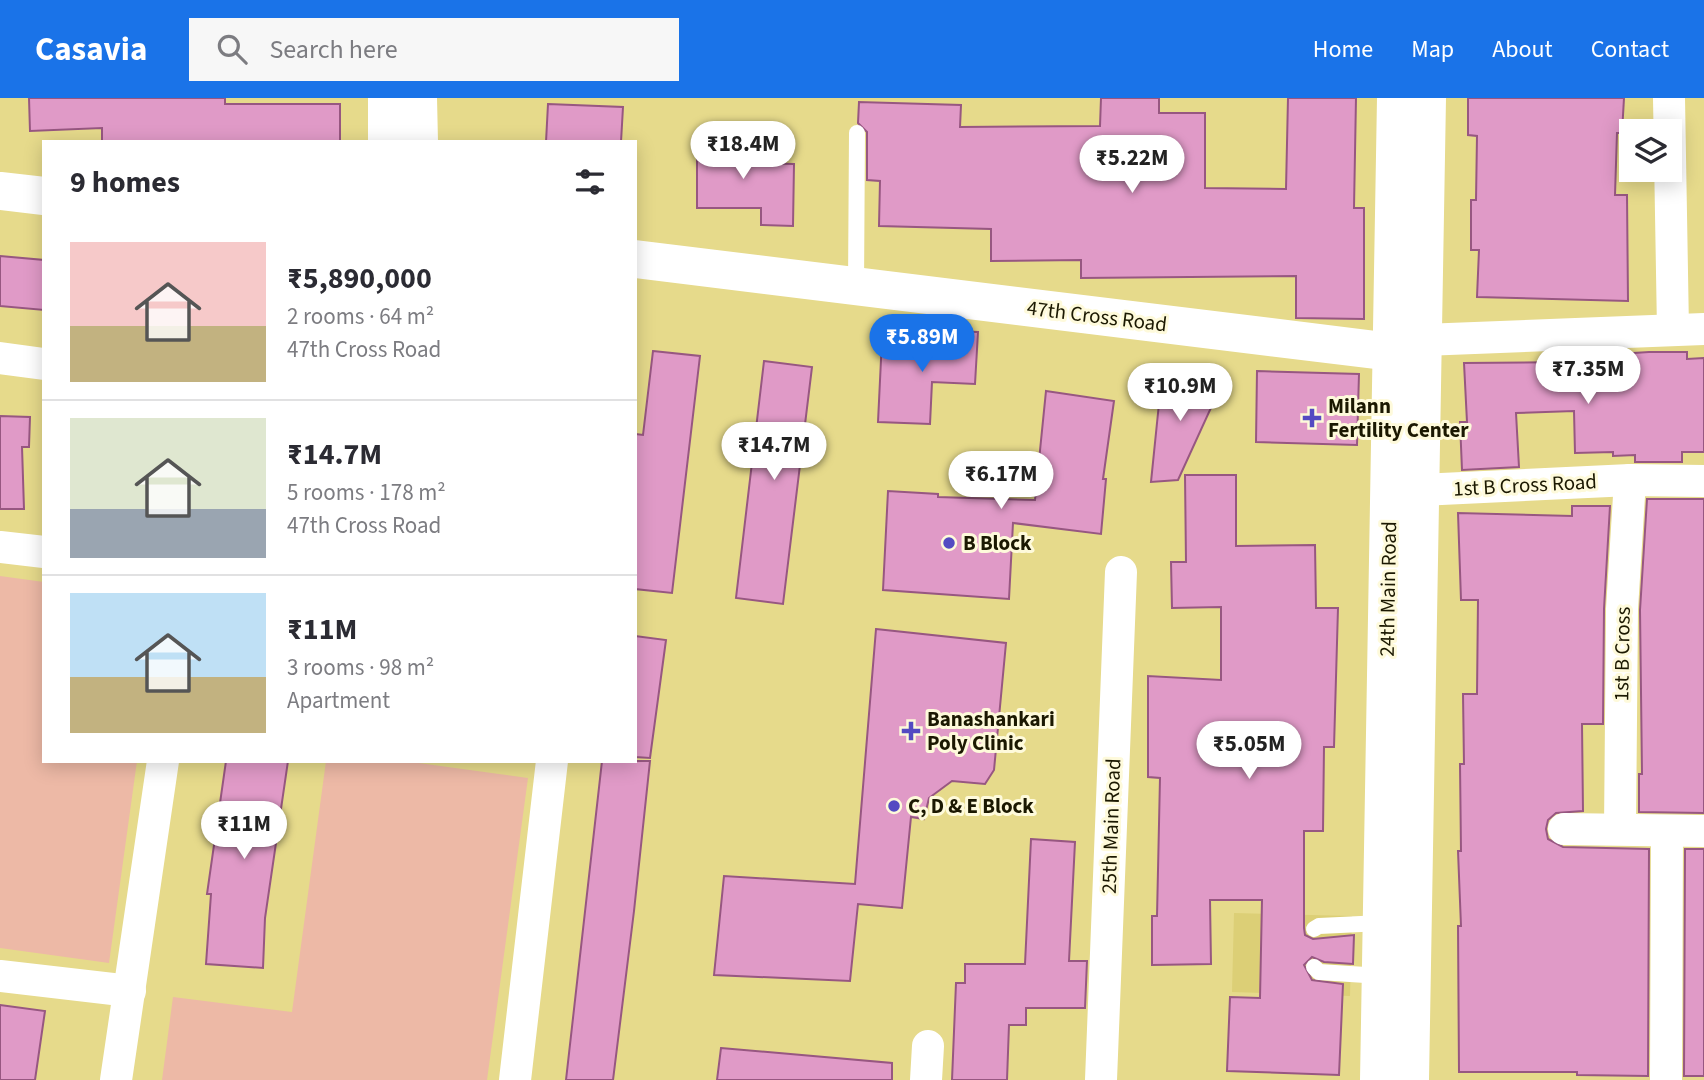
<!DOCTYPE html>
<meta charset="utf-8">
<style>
:root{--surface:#fff;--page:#f7f7f7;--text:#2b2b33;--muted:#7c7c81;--line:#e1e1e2;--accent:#1a73e8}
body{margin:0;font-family:"Source Sans 3",sans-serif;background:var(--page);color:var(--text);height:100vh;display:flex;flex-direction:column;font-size:26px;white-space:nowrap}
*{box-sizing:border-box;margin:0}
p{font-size:23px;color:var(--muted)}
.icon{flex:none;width:38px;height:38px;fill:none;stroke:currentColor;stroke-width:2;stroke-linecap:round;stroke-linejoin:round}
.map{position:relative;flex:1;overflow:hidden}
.sheet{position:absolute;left:42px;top:42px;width:595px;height:623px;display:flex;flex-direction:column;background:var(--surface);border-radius:0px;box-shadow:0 4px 18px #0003}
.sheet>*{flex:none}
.controls{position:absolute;left:1619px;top:21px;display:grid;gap:14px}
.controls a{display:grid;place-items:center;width:63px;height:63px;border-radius:0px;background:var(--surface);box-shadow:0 4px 18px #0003;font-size:35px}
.price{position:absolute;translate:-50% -60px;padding:0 16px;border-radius:24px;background:#fff;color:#222;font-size:23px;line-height:46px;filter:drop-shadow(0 2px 4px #0008)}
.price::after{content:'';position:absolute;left:50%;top:42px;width:21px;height:16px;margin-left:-10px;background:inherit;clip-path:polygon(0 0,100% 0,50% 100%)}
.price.on{background:var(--accent);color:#fff}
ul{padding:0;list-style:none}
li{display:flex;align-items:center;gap:21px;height:175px;padding:0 28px}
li+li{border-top:2px solid var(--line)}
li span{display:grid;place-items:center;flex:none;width:196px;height:140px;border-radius:0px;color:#555}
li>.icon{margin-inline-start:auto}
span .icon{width:84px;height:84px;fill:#fffc;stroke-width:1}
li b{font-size:30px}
h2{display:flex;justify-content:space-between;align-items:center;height:84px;padding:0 28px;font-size:30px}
header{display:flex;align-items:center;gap:42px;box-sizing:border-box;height:98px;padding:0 35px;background:var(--accent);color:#fff}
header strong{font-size:33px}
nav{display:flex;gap:38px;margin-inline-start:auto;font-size:24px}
.search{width:490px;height:63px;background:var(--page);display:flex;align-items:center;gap:18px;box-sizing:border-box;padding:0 24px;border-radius:0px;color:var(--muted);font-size:26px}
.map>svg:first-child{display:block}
</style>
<header>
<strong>Casavia</strong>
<div class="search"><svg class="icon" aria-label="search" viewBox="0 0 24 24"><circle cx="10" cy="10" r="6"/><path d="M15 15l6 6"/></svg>Search here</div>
<nav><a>Home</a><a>Map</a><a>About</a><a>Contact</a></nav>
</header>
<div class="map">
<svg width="1704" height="982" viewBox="0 0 1704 982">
<rect width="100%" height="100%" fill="#e6da8b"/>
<path fill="#dccf76" d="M1234,815L1352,818L1350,898L1232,894Z"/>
<g fill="#edb9a6">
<path d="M0,478L44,484V663H137L109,865L0,850Z"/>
<path d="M326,663H404L528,680L487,982H162L173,899L292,914Z"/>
</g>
<g fill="#e09ac7" stroke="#975781" stroke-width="2">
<path d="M29,0H225V6H340V44H102V30L30,33Z"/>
<path d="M1101,0H1159V15H1205V90L1286,91L1288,0H1356L1354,110H1364V221L1296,220V178L1081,180V162L991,163V131L879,128L880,83L867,82V34L858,25L859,4L961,7L960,29L1100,28Z"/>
<path d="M1468,0H1624L1622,35H1617L1615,97H1627L1628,203L1477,199L1479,152H1471V102H1476L1477,38L1468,37Z"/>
<path d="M548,6L623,9L621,44H546Z"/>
<path d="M697,39H748V65L794,66L793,128L761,127V110H697Z"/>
<path d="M0,158L44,162V212L0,208Z"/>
<path d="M946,233L978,234L975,286L932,284L930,326L878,324L882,241L945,243Z"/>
<path d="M653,253L700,258L672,495L635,491V336L643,337Z"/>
<path d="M1649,254H1687V261L1704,260V354H1682V364H1635V357L1613,358V354L1575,355L1574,313L1516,315L1519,369L1462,372L1460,324H1467L1464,265L1572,264V259Z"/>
<path d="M764,263L812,269L783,506L736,500Z"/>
<path d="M1257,273L1359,276L1357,347L1256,344Z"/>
<path d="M1162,276L1217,282L1215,301L1178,382L1151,384Z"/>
<path d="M1046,293L1114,303L1103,381H1106L1101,436L1013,425L1009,501L883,492L888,393L938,396V399L1035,402Z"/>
<path d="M0,318L30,319L29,349H22L24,411H0Z"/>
<path d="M1185,377H1236V448L1315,447L1316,510H1338L1334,649H1324L1323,733H1304V830L1305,837L1313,841L1354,837L1353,866L1324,864L1312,859L1304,867L1312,882L1343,886L1339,977L1227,973L1230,899L1260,900L1262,802H1210L1211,866L1152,867V818H1157L1160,680L1148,679V578L1221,582V509L1172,510L1171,464H1186Z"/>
<path d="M1647,401H1704V715L1639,714V676H1642L1640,512Z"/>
<path d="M1572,408H1610L1604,511L1603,626H1582L1583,713L1556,715L1548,722L1546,731L1548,741L1563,749L1649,751L1648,978L1577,977V974H1459L1458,828H1461L1458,753H1461L1460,666H1464L1463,596H1477L1478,502H1461L1458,415L1572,418Z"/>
<path d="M876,531L1006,545L994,672L985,686L952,683L929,700L924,721L911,719L902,810L858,806L850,883L714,877L724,778L855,786Z"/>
<path d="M635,538L666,542L650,660L635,659Z"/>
<path d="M226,663H288L265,820L263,870L206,866L211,796H207Z"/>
<path d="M602,663H650L634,813L613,982H566Z"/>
<path d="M1031,741L1075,744L1069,863H1087L1085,910H1026V927H1009L1007,982H952L956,885H965V866H1025Z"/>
<path d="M1685,751H1704V978H1684Z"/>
<path d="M0,907L45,913L35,982H0Z"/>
<path d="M721,950L892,965V982H717Z"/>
</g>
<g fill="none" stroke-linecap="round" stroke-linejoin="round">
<g stroke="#fff" stroke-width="16">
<path d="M856,189L857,35"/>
<path d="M1314,831L1319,828L1382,825"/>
<path d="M1314,869L1319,874L1381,878"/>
</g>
<g stroke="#fff" stroke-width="32">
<path d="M1669,0L1673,232"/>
<path d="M1423,242L1704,231"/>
<path d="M0,260L44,266"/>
<path d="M1420,392L1630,382L1704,383"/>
<path d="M0,449L44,454"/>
<path d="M1564,731L1704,733"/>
<path d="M1620,731L1622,511L1630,382"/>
<path d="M0,878L130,893"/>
<path d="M116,982L163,663"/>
<path d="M515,982L552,663"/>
<path d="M926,982L928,948"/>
<path d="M1101,982L1121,474"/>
<path d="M1666,982L1667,733"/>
</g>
<g stroke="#fff" stroke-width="38">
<path d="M387,0V44"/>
<path d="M418,0L419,44"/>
<path d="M0,93L44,98"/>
<path d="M635,161L1392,254"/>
</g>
<g stroke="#fff" stroke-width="38">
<path d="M1379,982L1396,0"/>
<path d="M1410,982L1427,0"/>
</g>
</g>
<g fill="#544ac2" stroke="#fefadb" stroke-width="2.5">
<path d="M1308.5 309.5h7v7h7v7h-7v7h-7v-7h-7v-7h7z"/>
<circle cx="949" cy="445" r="7"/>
<path d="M907.5 622.5h7v7h7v7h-7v7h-7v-7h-7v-7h7z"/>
<circle cx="894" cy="708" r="7"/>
</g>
<g text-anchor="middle" stroke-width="6" stroke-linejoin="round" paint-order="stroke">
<g font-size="21" fill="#1b1801" stroke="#fefadb">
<text transform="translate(1097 218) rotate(7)" y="7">47th Cross Road</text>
<text transform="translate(1525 387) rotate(-3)" y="7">1st B Cross Road</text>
<text transform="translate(1388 491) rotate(-89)" y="7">24th Main Road</text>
<text transform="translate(1622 556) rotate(-89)" y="7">1st B Cross</text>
<text transform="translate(1111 728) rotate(-88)" y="7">25th Main Road</text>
</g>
<g font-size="21" font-weight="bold" fill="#1b1801" stroke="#fefadb" text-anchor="start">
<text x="1328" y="315">Milann<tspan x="1328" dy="24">Fertility Center</tspan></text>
<text x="963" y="452">B Block</text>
<text x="927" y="628">Banashankari<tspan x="927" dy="24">Poly Clinic</tspan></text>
<text x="908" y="715">C, D &amp; E Block</text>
</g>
</g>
</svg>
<div class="controls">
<a><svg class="icon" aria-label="layers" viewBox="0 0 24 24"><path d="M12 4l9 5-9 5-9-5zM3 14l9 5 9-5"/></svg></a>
</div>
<b class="price" style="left:743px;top:83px">₹18.4M</b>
<b class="price" style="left:1132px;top:97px">₹5.22M</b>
<b class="price on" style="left:922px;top:276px">₹5.89M</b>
<b class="price" style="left:1588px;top:308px">₹7.35M</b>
<b class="price" style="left:1180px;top:325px">₹10.9M</b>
<b class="price" style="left:774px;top:384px">₹14.7M</b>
<b class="price" style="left:1001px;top:413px">₹6.17M</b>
<b class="price" style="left:1249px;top:683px">₹5.05M</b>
<b class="price" style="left:244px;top:763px">₹11M</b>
<section class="sheet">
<h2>9 homes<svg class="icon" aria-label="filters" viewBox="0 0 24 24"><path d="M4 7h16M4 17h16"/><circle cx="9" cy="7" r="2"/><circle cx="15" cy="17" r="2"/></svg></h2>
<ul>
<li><span style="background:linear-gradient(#f6c9c9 60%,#c2b280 0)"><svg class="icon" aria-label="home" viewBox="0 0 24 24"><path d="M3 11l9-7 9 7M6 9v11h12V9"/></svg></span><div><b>₹5,890,000</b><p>2 rooms · 64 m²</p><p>47th Cross Road</p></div></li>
<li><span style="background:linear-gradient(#dfe7d0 65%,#9aa5b1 0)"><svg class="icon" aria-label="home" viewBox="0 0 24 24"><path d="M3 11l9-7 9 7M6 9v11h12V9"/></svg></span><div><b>₹14.7M</b><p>5 rooms · 178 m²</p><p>47th Cross Road</p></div></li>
<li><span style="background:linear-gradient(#bfe0f5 60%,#c2b280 0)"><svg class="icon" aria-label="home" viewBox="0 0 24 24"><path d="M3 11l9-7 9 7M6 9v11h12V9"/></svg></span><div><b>₹11M</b><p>3 rooms · 98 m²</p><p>Apartment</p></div></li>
</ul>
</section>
</div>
